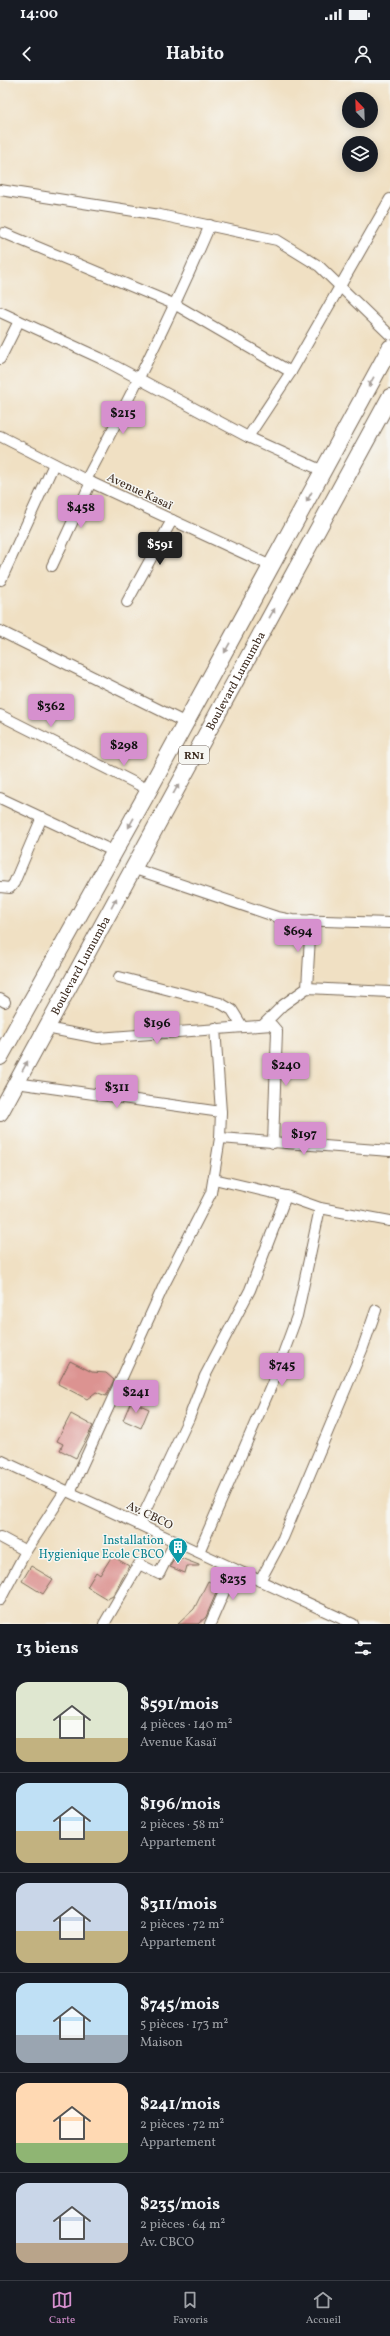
<!DOCTYPE html>
<html lang="fr">
<meta charset="utf-8">
<style>
:root{--surface:#171b24;--page:#20242c;--text:#f1f3f6;--muted:#9ea1a6;--line:#363941;--accent:#d690ce}
body{margin:0;font-family:Vollkorn,serif;background:var(--page);color:var(--text);height:100vh;display:flex;flex-direction:column;font-size:15px;white-space:nowrap}
*{box-sizing:border-box;margin:0}
p{font-size:13px;color:var(--muted)}
.icon{flex:none;width:22px;height:22px;fill:none;stroke:currentColor;stroke-width:2;stroke-linecap:round;stroke-linejoin:round}
.map{position:relative;height:1544px;overflow:hidden}
.details{display:flex;flex-direction:column;background:var(--surface);flex:1}
.details>*{flex:none}
.needle{width:26px;rotate:337deg}
.fabs{position:absolute;left:342px;top:12px;display:grid;gap:8px}
.fabs a{display:grid;place-items:center;width:36px;height:36px;border-radius:50%;background:var(--surface);box-shadow:0 2px 10px #0003;font-size:20px}
.price{position:absolute;translate:-50% -34px;padding:0 9px;border-radius:4px;background:var(--accent);color:#111;font-size:13px;line-height:26px;filter:drop-shadow(0 1px 2px #0008)}
.price::after{content:'';position:absolute;left:50%;top:24px;width:12px;height:9px;margin-left:-6px;background:inherit;clip-path:polygon(0 0,100% 0,50% 100%)}
.price.current{background:#222;color:#fff}
ul{padding:0;list-style:none}
li{display:flex;align-items:center;gap:12px;height:100px;padding:0 16px}
li+li{border-top:1px solid var(--line)}
li span{display:grid;place-items:center;flex:none;width:112px;height:80px;border-radius:12px;color:#555}
li>.icon{margin-inline-start:auto}
span .icon{width:48px;height:48px;fill:#fffc;stroke-width:1}
li b{font-size:17px}
h2{display:flex;justify-content:space-between;align-items:center;height:48px;padding:0 16px;font-size:17px}
.status{display:flex;justify-content:space-between;align-items:center;height:28px;padding:0 20px;background:var(--surface);direction:ltr}
.status svg{height:11px;fill:currentColor}
header{display:flex;justify-content:space-between;align-items:center;height:52px;padding:0 16px;background:var(--surface);font-size:18px;font-weight:700}
.dock{display:flex;justify-content:space-around;align-items:center;height:56px;border-top:1px solid var(--line);background:var(--surface);font-size:11px;color:var(--muted)}
.dock a{display:grid;justify-items:center;gap:2px}
.dock .current{color:var(--accent)}
.map>svg:first-child{display:block}
</style>
<div class="status"><b>14:00</b><svg viewBox="0 0 49 12"><path d="M0 12V9h3v3zM5 12V6h3v6zM10 12V3h3v9zM15 12V0h3v12zM26 1h20v11H26zM47 4h2v5h-2z"/></svg></div>
<header><svg class="icon" aria-label="back" viewBox="0 0 24 24"><path d="M15 5l-7 7 7 7"/></svg>Habito<svg class="icon" aria-label="person" viewBox="0 0 24 24"><circle cx="12" cy="8" r="4"/><path d="M4 21q1-7 8-7t8 7"/></svg></header>
<div class="map">
<svg width="390" height="1544" viewBox="0 0 390 1544">
<rect width="100%" height="100%" fill="#f6f6f2"/>
<filter id="ink" filterUnits="userSpaceOnUse"><feTurbulence type="fractalNoise" baseFrequency=".025" numOctaves="2"/><feDisplacementMap in="SourceGraphic" scale="8" xChannelSelector="R" yChannelSelector="G"/><feConvolveMatrix kernelMatrix="1 2 1 2 8 2 1 2 1" color-interpolation-filters="sRGB"/></filter>
<filter id="wash" filterUnits="userSpaceOnUse"><feTurbulence type="fractalNoise" baseFrequency=".012" numOctaves="4" result="noise"/><feDisplacementMap in="SourceGraphic" scale="16" xChannelSelector="R" yChannelSelector="G"/><feGaussianBlur stdDeviation="0.9" result="paint"/><feColorMatrix in="noise" values="0 0 0 0 0 0 0 0 0 0 0 0 0 0 0 0 0 1.4 0 .05"/><feComposite in="paint" operator="in"/></filter>
<g filter="url(#wash)">
<rect width="100%" height="100%" fill="#f0e0c3"/>
<g id="blocks">
<g fill="#dc9391">
<path d="M70,1281L92,1292L106,1293L114,1300L106,1316L96,1312L87,1319L58,1304Z"/>
<path d="M131,1321L149,1329L141,1348L123,1340Z"/>
<path d="M71,1334L93,1346L76,1378L60,1370L63,1364L57,1361Z"/>
<path d="M112,1476L129,1486L113,1516L107,1519L87,1507L96,1492L100,1495Z"/>
<path d="M175,1476L199,1485V1486H187L185,1493L170,1487Z"/>
<path d="M31,1486L53,1499L43,1514L22,1501Z"/>
<path d="M208,1501L219,1506L206,1537L198,1544H178L194,1529Z"/>
</g>
</g>
</g>
<g filter="url(#ink)">
<use href="#blocks" fill-opacity="0" stroke="#7a6a58" stroke-width="1"/>
<g fill="none" stroke-linecap="round" stroke-linejoin="round">
<g stroke="#7a6a58" stroke-width="12">
<g id="minor">
<path d="M0,110L160,135L277,160L319,186L390,255"/>
<path d="M4,153L176,225L291,292"/>
<path d="M0,232L100,278L248,357L323,391"/>
<path d="M0,279L19,241"/>
<path d="M0,356L86,400L271,486"/>
<path d="M248,357L291,292L390,119"/>
<path d="M86,400C131,316 173,232 210,145"/>
<path d="M52,486L91,402"/>
<path d="M1,500L54,384"/>
<path d="M127,522L172,440"/>
<path d="M0,551L186,643"/>
<path d="M0,635L149,710"/>
<path d="M0,718L115,772"/>
<path d="M132,788L277,837L292,840L390,843"/>
<path d="M0,807L10,808L14,803L42,737"/>
<path d="M119,897L220,923L232,930L242,946"/>
<path d="M307,908L311,840"/>
<path d="M0,919L5,922"/>
<path d="M264,944L283,925L307,908L390,912"/>
<path d="M46,948L98,958L272,945L277,951L273,1063"/>
<path d="M16,1003L221,1032"/>
<path d="M220,1058L390,1071"/>
<path d="M214,1099L286,1116L320,1128L390,1141"/>
<path d="M0,1380L353,1544"/>
<path d="M70,1412L164,1205L211,1113L220,1058L221,1032L215,948"/>
<path d="M139,1444L189,1338L205,1296L250,1210L286,1116"/>
<path d="M0,1457L26,1471"/>
<path d="M199,1472L272,1304L297,1236L320,1128"/>
<path d="M260,1501L283,1458L362,1270L376,1230"/>
<path d="M0,1520L26,1471L65,1411"/>
<path d="M104,1544L139,1484L159,1494L175,1462"/>
<path d="M210,1544L234,1489"/>
</g>
</g>
<g stroke="#7a6a58" stroke-width="18">
<g id="trunk">
<path d="M0,977L149,710L390,268"/>
<path id="s1" d="M0,1033L390,317"/>
</g>
</g>
<use href="#minor" stroke="#fff" stroke-width="10"/>
<use href="#trunk" stroke="#fff" stroke-width="16"/>
</g>
<defs><path id="oneway-solid" d="M-6-.8H1V-3.2L6.5 0L1 3.2V.8H-6Z"/></defs>
<g fill="#a79f9a">
<use href="#oneway-solid" transform="translate(371 302) rotate(119)"/>
<use href="#oneway-solid" transform="translate(309 417) rotate(119)"/>
<use href="#oneway-solid" transform="translate(272 533) rotate(-61)"/>
<use href="#oneway-solid" transform="translate(227 568) rotate(119)"/>
<use href="#oneway-solid" transform="translate(176 709) rotate(-61)"/>
<use href="#oneway-solid" transform="translate(131 743) rotate(119)"/>
<use href="#oneway-solid" transform="translate(114 823) rotate(-62)"/>
<use href="#oneway-solid" transform="translate(25 986) rotate(-61)"/>
</g>
</g>
<defs>
<g id="building-pin" transform="scale(1)"><path d="M0 17L-7.5 6A9.5 9.5 0 1 1 7.5 6Z" fill="#0f9aa8" stroke="#f6f6f2"/><path d="M-4-6H4V6H1V3H-1V6H-4ZM-2.5-4.3h1.7v1.8h-1.7ZM.8-4.3h1.7v1.8H.8ZM-2.5-1h1.7V.8h-1.7ZM.8-1h1.7V.8H.8Z" fill="#fff"/></g>
</defs>
<g fill-rule="evenodd">
<use href="#building-pin" x="178" y="1467"/>
</g>
<g text-anchor="middle" stroke-width="3" stroke-linejoin="round" paint-order="stroke">
<rect fill="#f6f6f2" stroke="#73675e" stroke-width="1" x="179" y="666" width="30" height="18" rx="3"/>
<g font-size="11" font-weight="bold" fill="#3b2a1e">
<text x="194" y="679">RN1</text>
</g>
<g font-size="12" fill="#3b2a1e" stroke="#f6f6f2">
<text transform="translate(140 411) rotate(25)" y="4">Avenue Kasaï</text>
<text dy="4" stroke="none"><textPath href="#s1" startOffset="492">Boulevard Lumumba</textPath></text>
<text dy="4" stroke="none"><textPath href="#s1" startOffset="168">Boulevard Lumumba</textPath></text>
<text transform="translate(150 1435) rotate(26)" y="4">Av. CBCO</text>
</g>
<g font-size="12" fill="#0d838f" stroke="#f6f6f2" text-anchor="end">
<text x="164" y="1464">Installation<tspan x="164" dy="14">Hygienique Ecole CBCO</tspan></text>
</g>
</g>
</svg>
<div class="fabs">
<a><svg class="needle" viewBox="-14 -14 28 28"><path d="M0-13l5 13h-10z" fill="#e53935"/><path d="M0 13l5-13h-10z" fill="#9ea1a6"/></svg></a>
<a><svg class="icon" aria-label="layers" viewBox="0 0 24 24"><path d="M12 4l9 5-9 5-9-5zM3 14l9 5 9-5"/></svg></a>
</div>
<b class="price" style="left:123px;top:355px">$215</b>
<b class="price" style="left:81px;top:449px">$458</b>
<b class="price current" style="left:160px;top:486px">$591</b>
<b class="price" style="left:51px;top:648px">$362</b>
<b class="price" style="left:124px;top:687px">$298</b>
<b class="price" style="left:298px;top:873px">$694</b>
<b class="price" style="left:157px;top:965px">$196</b>
<b class="price" style="left:286px;top:1007px">$240</b>
<b class="price" style="left:117px;top:1029px">$311</b>
<b class="price" style="left:304px;top:1076px">$197</b>
<b class="price" style="left:282px;top:1307px">$745</b>
<b class="price" style="left:136px;top:1334px">$241</b>
<b class="price" style="left:233px;top:1521px">$235</b>
</div>
<section class="details">
<h2>13 biens<svg class="icon" aria-label="filters" viewBox="0 0 24 24"><path d="M4 7h16M4 17h16"/><circle cx="9" cy="7" r="2"/><circle cx="15" cy="17" r="2"/></svg></h2>
<ul>
<li><span style="background:linear-gradient(#dfe7d0 70%,#c2b280 0)"><svg class="icon" aria-label="home" viewBox="0 0 24 24"><path d="M3 11l9-7 9 7M6 9v11h12V9"/></svg></span><div><b>$591/mois</b><p>4 pièces · 140 m²</p><p>Avenue Kasaï</p></div></li>
<li><span style="background:linear-gradient(#bfe0f5 60%,#c2b280 0)"><svg class="icon" aria-label="home" viewBox="0 0 24 24"><path d="M3 11l9-7 9 7M6 9v11h12V9"/></svg></span><div><b>$196/mois</b><p>2 pièces · 58 m²</p><p>Appartement</p></div></li>
<li><span style="background:linear-gradient(#c9d6e8 60%,#c2b280 0)"><svg class="icon" aria-label="home" viewBox="0 0 24 24"><path d="M3 11l9-7 9 7M6 9v11h12V9"/></svg></span><div><b>$311/mois</b><p>2 pièces · 72 m²</p><p>Appartement</p></div></li>
<li><span style="background:linear-gradient(#bfe0f5 65%,#9aa5b1 0)"><svg class="icon" aria-label="home" viewBox="0 0 24 24"><path d="M3 11l9-7 9 7M6 9v11h12V9"/></svg></span><div><b>$745/mois</b><p>5 pièces · 173 m²</p><p>Maison</p></div></li>
<li><span style="background:linear-gradient(#ffd9b3 75%,#8fb573 0)"><svg class="icon" aria-label="home" viewBox="0 0 24 24"><path d="M3 11l9-7 9 7M6 9v11h12V9"/></svg></span><div><b>$241/mois</b><p>2 pièces · 72 m²</p><p>Appartement</p></div></li>
<li><span style="background:linear-gradient(#c9d6e8 75%,#b9a48a 0)"><svg class="icon" aria-label="home" viewBox="0 0 24 24"><path d="M3 11l9-7 9 7M6 9v11h12V9"/></svg></span><div><b>$235/mois</b><p>2 pièces · 64 m²</p><p>Av. CBCO</p></div></li>
</ul>
</section>
<nav class="dock">
<a class="current"><svg class="icon" aria-label="map" viewBox="0 0 24 24"><path d="M3 6l6-2 6 2 6-2v14l-6 2-6-2-6 2zM9 4v14M15 6v14"/></svg>Carte</a>
<a><svg class="icon" aria-label="saved" viewBox="0 0 24 24"><path d="M7 4h10v16l-5-4-5 4z"/></svg>Favoris</a>
<a><svg class="icon" aria-label="home" viewBox="0 0 24 24"><path d="M3 11l9-7 9 7M6 9v11h12V9"/></svg>Accueil</a>
</nav>
